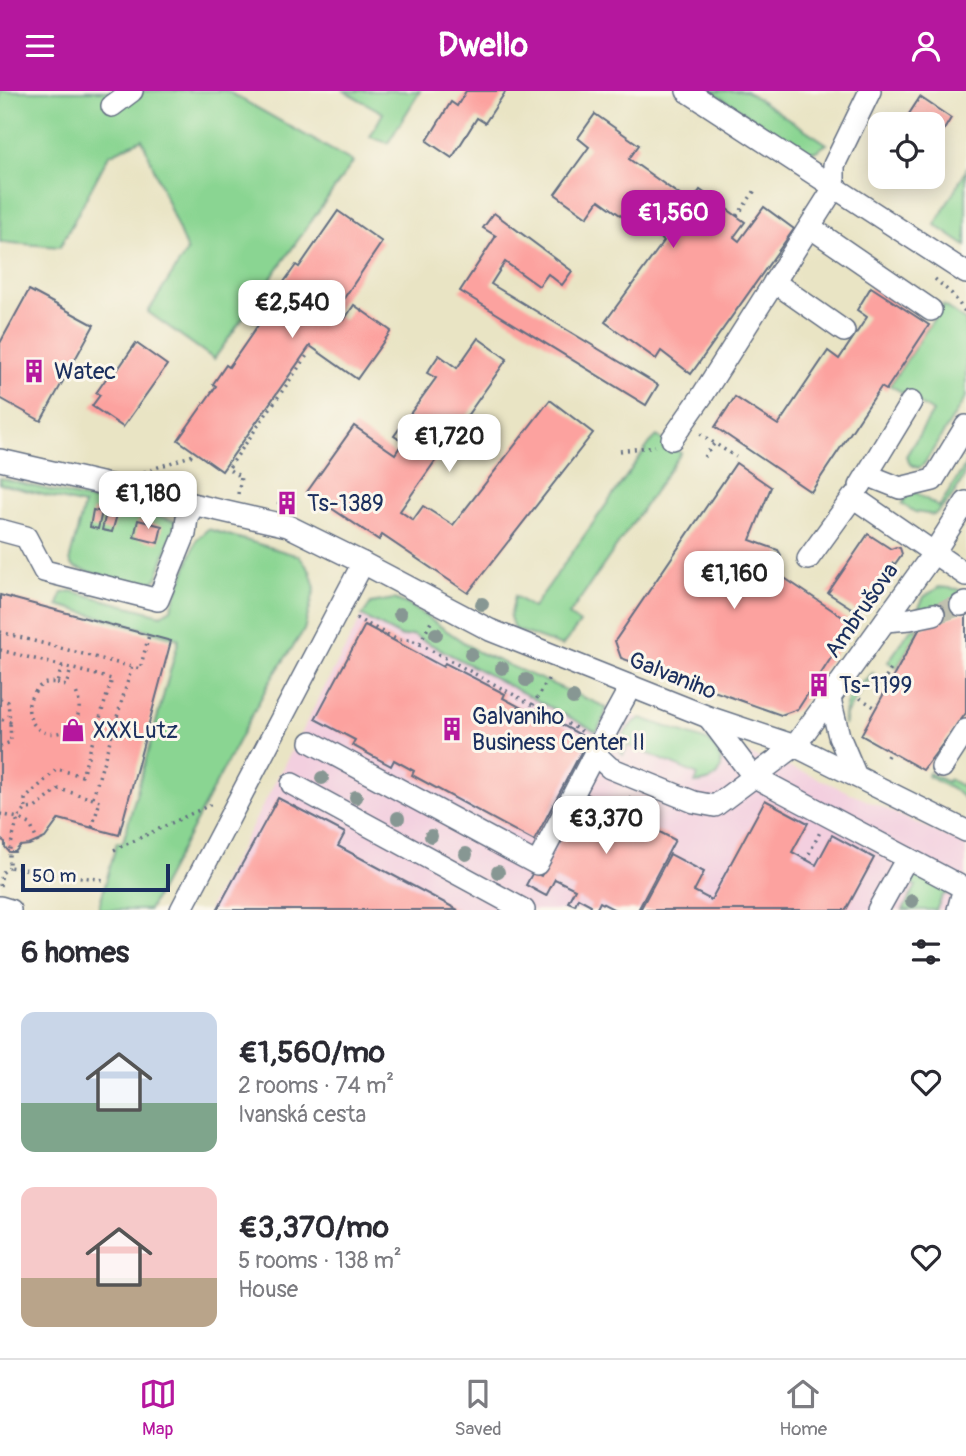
<!DOCTYPE html>
<meta charset="utf-8">
<style>
:root{--surface:#fff;--page:#f7f7f7;--text:#2b2b33;--muted:#7c7c81;--line:#e1e1e2;--accent:#b5179e}
body{margin:0;font-family:Pangolin,sans-serif;background:var(--page);color:var(--text);height:100vh;display:flex;flex-direction:column;font-size:26px;white-space:nowrap}
*{box-sizing:border-box;margin:0}
p{font-size:23px;color:var(--muted)}
.icon{flex:none;width:38px;height:38px;fill:none;stroke:currentColor;stroke-width:2;stroke-linecap:round;stroke-linejoin:round}
.map{position:relative;height:819px;overflow:hidden}
.drawer{display:flex;flex-direction:column;background:var(--surface);flex:1}
.drawer>*{flex:none}
.buttons{position:absolute;left:868px;top:21px;display:grid;gap:14px}
.buttons a{display:grid;place-items:center;width:77px;height:77px;border-radius:14px;background:var(--surface);box-shadow:0 4px 18px #0003;font-size:35px}
.scale{position:absolute;left:21px;bottom:18px;width:149px;box-sizing:border-box;padding-left:7px;border:4px solid #1b2f5e;border-top:0;font-size:19px;line-height:24px;white-space:nowrap;color:#1b2f5e;-webkit-text-stroke:5px #fbf7ec;paint-order:stroke}
.price{position:absolute;translate:-50% -60px;padding:0 16px;border-radius:14px;background:#fff;color:#222;font-size:23px;line-height:46px;filter:drop-shadow(0 2px 4px #0008)}
.price::after{content:'';position:absolute;left:50%;top:42px;width:21px;height:16px;margin-left:-10px;background:inherit;clip-path:polygon(0 0,100% 0,50% 100%)}
.price.selected{background:var(--accent);color:#fff}
ul{padding:0;list-style:none}
li{display:flex;align-items:center;gap:21px;height:175px;padding:0 21px}
li span{display:grid;place-items:center;flex:none;width:196px;height:140px;border-radius:14px;color:#555}
li>.icon{margin-inline-start:auto}
span .icon{width:84px;height:84px;fill:#fffc;stroke-width:1}
li b{font-size:30px}
h2{display:flex;justify-content:space-between;align-items:center;height:84px;padding:0 21px;font-size:30px}
header{display:flex;justify-content:space-between;align-items:center;height:91px;padding:0 21px;background:var(--accent);color:#fff;font-size:32px;font-weight:700}
.tabs{display:flex;justify-content:space-around;align-items:center;height:98px;border-top:2px solid var(--line);background:var(--surface);font-size:19px;color:var(--muted)}
.tabs a{display:grid;justify-items:center;gap:4px}
.tabs .selected{color:var(--accent)}
.map>svg:first-child{display:block}
</style>
<header><svg class="icon" aria-label="menu" viewBox="0 0 24 24"><path d="M4 6h16M4 12h16M4 18h16"/></svg>Dwello<svg class="icon" aria-label="person" viewBox="0 0 24 24"><circle cx="12" cy="8" r="4"/><path d="M4 21q1-7 8-7t8 7"/></svg></header>
<div class="map">
<svg width="966" height="819" viewBox="0 0 966 819">
<rect width="100%" height="100%" fill="#fbf7ec"/>
<filter id="ink" filterUnits="userSpaceOnUse"><feTurbulence type="fractalNoise" baseFrequency=".0143" numOctaves="2"/><feDisplacementMap in="SourceGraphic" scale="14" xChannelSelector="R" yChannelSelector="G"/><feConvolveMatrix kernelMatrix="1 2 1 2 8 2 1 2 1" color-interpolation-filters="sRGB"/></filter>
<filter id="wash" filterUnits="userSpaceOnUse"><feTurbulence type="fractalNoise" baseFrequency=".00686" numOctaves="4" result="noise"/><feDisplacementMap in="SourceGraphic" scale="28" xChannelSelector="R" yChannelSelector="G"/><feGaussianBlur stdDeviation="1.57" result="paint"/><feColorMatrix in="noise" values="0 0 0 0 0 0 0 0 0 0 0 0 0 0 0 0 0 1.4 0 .05"/><feComposite in="paint" operator="in"/></filter>
<g filter="url(#wash)">
<rect width="100%" height="100%" fill="#e9e4c4"/>
<path fill="#f3cfdf" d="M394,508L409,514L478,561L606,616L806,682L966,754V819H208L362,525L371,512Z"/>
<g fill="#8ad592" stroke="#528278" stroke-width="2">
<path d="M0,0H227L353,71L214,268L148,221L187,160L142,48L109,64L60,156L0,151Z"/>
<path d="M344,0H420L388,52L370,46L383,22Z"/>
<path d="M711,0H746L827,53L816,60L805,61Z"/>
<path d="M966,79V155L935,134Z"/>
<path d="M943,214L966,230V306L924,373L918,377L910,373L906,365L933,321L890,294Z"/>
<path d="M657,345L681,362L569,524L580,532L562,555L514,538L510,526L515,505L533,517L650,352Z"/>
<path d="M966,373C966,390 947,414 934,424L915,421L902,413L908,403L915,401L939,416Z"/>
<path d="M0,387L176,430L157,487L150,494L141,495L76,477L71,473L70,467L84,414L0,393Z"/>
<path d="M208,438L299,465L310,480L315,497L304,539L270,590L149,819H98L117,751H123L179,548L58,514L62,502L71,500L161,524L171,518L197,448Z"/>
<path d="M939,496L957,498L966,503V506L917,520L924,506Z"/>
<path d="M394,508L409,514L478,561L606,616L605,624L597,641L413,544L402,546L362,525L371,512Z"/>
<path d="M920,537L897,577L888,571L911,538Z"/>
<path d="M874,581L846,623L844,634C843,605 854,599 874,581Z"/>
<path d="M641,627L710,651C728,672 725,690 695,692L698,684L628,654L623,664L621,662C617,649 629,633 641,627Z"/>
<path d="M929,682L947,691L949,688L961,695L966,687V709L957,701L928,685Z"/>
<path d="M913,780L952,799L954,813L950,802L943,804L936,819H903L916,795L904,789Z"/>
</g>
<g id="blocks">
<g fill="#fca29f">
<path d="M466,0H506L485,32L477,27L452,67L427,50L451,11L457,15Z"/>
<path d="M920,6L951,27L939,47L933,42V33H915L916,32L907,26Z"/>
<path d="M595,23L639,54L629,68L691,112L700,99L745,131L734,146L739,150L764,116L794,138L691,283L661,260L656,268L605,231L664,150L632,128L630,131L599,109L587,126L555,103L589,56L578,47Z"/>
<path d="M338,120L382,151L334,222L344,229L354,214L391,240L357,288L310,255L222,380L178,349L216,295L213,293L226,274L229,276L265,224L262,222L296,174L299,176Z"/>
<path d="M494,122L572,180L562,194L548,183L539,195L505,171L491,193L658,294L646,314L460,200L496,145L483,137Z"/>
<path d="M871,196L929,234L886,299L881,296L811,401L715,336L735,306L778,334L828,260L839,268L867,226L857,219Z"/>
<path d="M29,199L94,234L41,330L0,307V252Z"/>
<path d="M478,247L507,268L400,420L413,429L423,415L453,434L550,309L593,342L468,502L382,444L379,449L307,401L354,335L395,363L403,351L394,345L436,287L427,282L439,264L457,277Z"/>
<path d="M136,252L167,274L123,336L92,315L100,304L96,302L110,282L114,284Z"/>
<path d="M736,372L771,396L750,449L778,459L781,464L774,480L853,533L798,618L781,624L621,567L615,550Z"/>
<path d="M283,405L295,413L290,420L278,412Z"/>
<path d="M93,419L102,421L98,438L90,436Z"/>
<path d="M106,422L117,424L112,441L102,439Z"/>
<path d="M138,429L162,435L158,452L134,446Z"/>
<path d="M868,443L891,458L896,456L900,457L902,463L895,473L893,472L859,522L828,502Z"/>
<path d="M0,504L171,550L119,744L59,728L45,747L29,754L20,755L15,761H9L5,756V751L0,748Z"/>
<path d="M966,521V622L923,679L861,644L920,537Z"/>
<path d="M365,534L443,576L445,572L505,603L503,607L542,628L544,624L588,648L534,750L412,684L414,680L394,669L391,675L352,654L355,649L315,628Z"/>
<path d="M820,587L826,591L818,602L813,598Z"/>
<path d="M585,702L611,715L613,710L625,716L630,707L645,716L640,725L652,731L650,736L675,749L638,819H615L600,811L596,819H589L591,814L578,807L575,814L568,811L575,798L555,788L546,805L526,794L533,781L541,785Z"/>
<path d="M278,707L345,742L338,755L458,819H217Z"/>
<path d="M765,709L808,732L792,761L816,774L832,744L874,767L846,819H640L670,763L704,781L694,800L711,809Z"/>
</g>
</g>
</g>
<g filter="url(#ink)">
<use href="#blocks" fill-opacity="0" stroke="#636e82" stroke-width="2"/>
<g fill="none" stroke-linecap="round" stroke-linejoin="round">
<path stroke="#c0c0b0" stroke-width="21" stroke-dasharray="21 10" stroke-linecap="butt" d="M934,523L961,514"/>
<g stroke="#636e82" stroke-width="24">
<g id="minor">
<path d="M687,0L966,182"/>
<path d="M112,15L132,0"/>
<path d="M810,136L931,219"/>
<path d="M774,191L844,240"/>
<path d="M672,348L702,305L834,97V74L870,0"/>
<path d="M0,369L288,435L363,472"/>
<path d="M867,384L900,397L933,389L966,335"/>
<path d="M860,395L911,311"/>
<path d="M0,439L26,446L44,480L158,509L185,443L187,426L194,414"/>
<path d="M808,468L853,406L966,484"/>
<path d="M961,514L966,512"/>
<path d="M885,530L910,528L934,523"/>
<path d="M830,608L839,645L856,685"/>
<path d="M709,627L753,685L964,797L958,819"/>
<path d="M311,651L537,773C569,714 598,653 631,595"/>
<path d="M595,663L610,677L694,711L715,715L795,655L933,463L966,411"/>
<path d="M942,676L966,639"/>
<path d="M292,693L524,819"/>
<path d="M0,816L10,819"/>
<path d="M181,819L363,472L490,539L708,626L795,655L966,740"/>
<path d="M878,819L907,767"/>
</g>
</g>
<g stroke="#636e82" stroke-width="3.5" stroke-dasharray="2 5" stroke-linecap="butt">
<path d="M737,125L756,98"/>
<path d="M935,188L952,203L966,222"/>
<path d="M700,343L736,366"/>
<path d="M620,360L655,355"/>
<path d="M704,366L714,353"/>
<path d="M144,381L196,363"/>
<path d="M238,403L241,386L228,378L308,263"/>
<path d="M356,527L398,549H412L583,641"/>
<path d="M0,541L132,576"/>
<path d="M420,552L431,531"/>
<path d="M0,559L112,588L82,685L57,678L25,708L26,718"/>
<path d="M62,575L57,592C46,590 40,593 34,602C29,608 28,614 29,622C37,660 93,641 76,601"/>
<path d="M871,590L881,595L891,578"/>
<path d="M57,592L66,595L71,578"/>
<path d="M860,607L876,617"/>
<path d="M0,608L8,611L10,631L0,628"/>
<path d="M533,614L549,587"/>
<path d="M0,655L11,651L10,631"/>
<path d="M887,666L890,660"/>
<path d="M93,706L132,576L140,578L149,544"/>
<path d="M0,723L18,727L9,761V776L104,789"/>
<path d="M38,752L30,733L18,727L26,718L35,717L59,698L100,710L92,737"/>
<path d="M114,759L214,712"/>
<path d="M806,769L820,741"/>
<path d="M0,795L2,782L9,776"/>
</g>
<use href="#minor" stroke="#fff" stroke-width="21"/>
</g>
<g fill="#879793">
<circle cx="482" cy="513" r="7"/>
<circle cx="400" cy="523" r="7"/>
<circle cx="436" cy="543" r="7"/>
<circle cx="471" cy="563" r="7"/>
<circle cx="502" cy="577" r="7"/>
<circle cx="526" cy="589" r="7"/>
<circle cx="573" cy="607" r="7"/>
<circle cx="322" cy="687" r="7"/>
<circle cx="356" cy="706" r="7"/>
<circle cx="398" cy="727" r="7"/>
<circle cx="431" cy="745" r="7"/>
<circle cx="466" cy="763" r="7"/>
<circle cx="498" cy="781" r="7"/>
<circle cx="912" cy="810" r="7"/>
</g>
</g>
<defs>
<g id="building-bare" transform="scale(1.89)"><path d="M-4-6H4V6H1V3H-1V6H-4ZM-2.5-4.3h1.7v1.8h-1.7ZM.8-4.3h1.7v1.8H.8ZM-2.5-1h1.7V.8h-1.7ZM.8-1h1.7V.8H.8Z" fill="#b5179e" stroke="#fbf7ec" stroke-width="2.5" paint-order="stroke"/></g>
<g id="shop-bare" transform="scale(1.89)"><path d="M-5-2.5h2.3a2.7 3.5 0 0 1 5.4 0H5L5.5 6h-11ZM-1.5-2.5h3a1.5 2.3 0 0 0-3 0Z" fill="#b5179e" stroke="#fbf7ec" stroke-width="2.5" paint-order="stroke"/></g>
</defs>
<g fill-rule="evenodd">
<use href="#building-bare" x="34" y="280"/>
<use href="#building-bare" x="287" y="412"/>
<use href="#building-bare" x="819" y="594"/>
<use href="#building-bare" x="452" y="638"/>
<use href="#shop-bare" x="73" y="639"/>
</g>
<g text-anchor="middle" stroke-width="6" stroke-linejoin="round" paint-order="stroke">
<g font-size="23" fill="#1b2f5e" stroke="#fbf7ec" text-anchor="start">
<text x="54" y="288">Watec</text>
<text x="307" y="420">Ts-1389</text>
<text x="839" y="602">Ts-1199</text>
<text x="472" y="633">Galvaniho<tspan x="472" dy="26">Business Center II</tspan></text>
<text x="93" y="647">XXXLutz</text>
</g>
<g font-size="23" fill="#1b2f5e" stroke="#fbf7ec">
<text transform="translate(861 519) rotate(-55)" y="8">Ambrušova</text>
<text transform="translate(673 584) rotate(22)" y="8">Galvaniho</text>
</g>
</g>
</svg>
<div class="buttons">
<a><svg class="icon" aria-label="locate" viewBox="0 0 24 24"><circle cx="12" cy="12" r="6"/><path d="M12 2v4M12 18v4M2 12h4M18 12h4"/></svg></a>
</div>
<div class="scale">50 m</div>
<b class="price selected" style="left:673px;top:159px">€1,560</b>
<b class="price" style="left:292px;top:249px">€2,540</b>
<b class="price" style="left:449px;top:383px">€1,720</b>
<b class="price" style="left:148px;top:440px">€1,180</b>
<b class="price" style="left:734px;top:520px">€1,160</b>
<b class="price" style="left:606px;top:765px">€3,370</b>
</div>
<section class="drawer">
<h2>6 homes<svg class="icon" aria-label="filters" viewBox="0 0 24 24"><path d="M4 7h16M4 17h16"/><circle cx="9" cy="7" r="2"/><circle cx="15" cy="17" r="2"/></svg></h2>
<ul>
<li><span style="background:linear-gradient(#c9d6e8 65%,#7fa58c 0)"><svg class="icon" aria-label="home" viewBox="0 0 24 24"><path d="M3 11l9-7 9 7M6 9v11h12V9"/></svg></span><div><b>€1,560/mo</b><p>2 rooms · 74 m²</p><p>Ivanská cesta</p></div><svg class="icon" aria-label="heart" viewBox="0 0 24 24"><path d="M12 20l-8-8c-3-5 5-10 8-4 3-6 11-1 8 4z"/></svg></li>
<li><span style="background:linear-gradient(#f6c9c9 65%,#b9a48a 0)"><svg class="icon" aria-label="home" viewBox="0 0 24 24"><path d="M3 11l9-7 9 7M6 9v11h12V9"/></svg></span><div><b>€3,370/mo</b><p>5 rooms · 138 m²</p><p>House</p></div><svg class="icon" aria-label="heart" viewBox="0 0 24 24"><path d="M12 20l-8-8c-3-5 5-10 8-4 3-6 11-1 8 4z"/></svg></li>
</ul>
</section>
<nav class="tabs">
<a class="selected"><svg class="icon" aria-label="map" viewBox="0 0 24 24"><path d="M3 6l6-2 6 2 6-2v14l-6 2-6-2-6 2zM9 4v14M15 6v14"/></svg>Map</a>
<a><svg class="icon" aria-label="saved" viewBox="0 0 24 24"><path d="M7 4h10v16l-5-4-5 4z"/></svg>Saved</a>
<a><svg class="icon" aria-label="home" viewBox="0 0 24 24"><path d="M3 11l9-7 9 7M6 9v11h12V9"/></svg>Home</a>
</nav>
